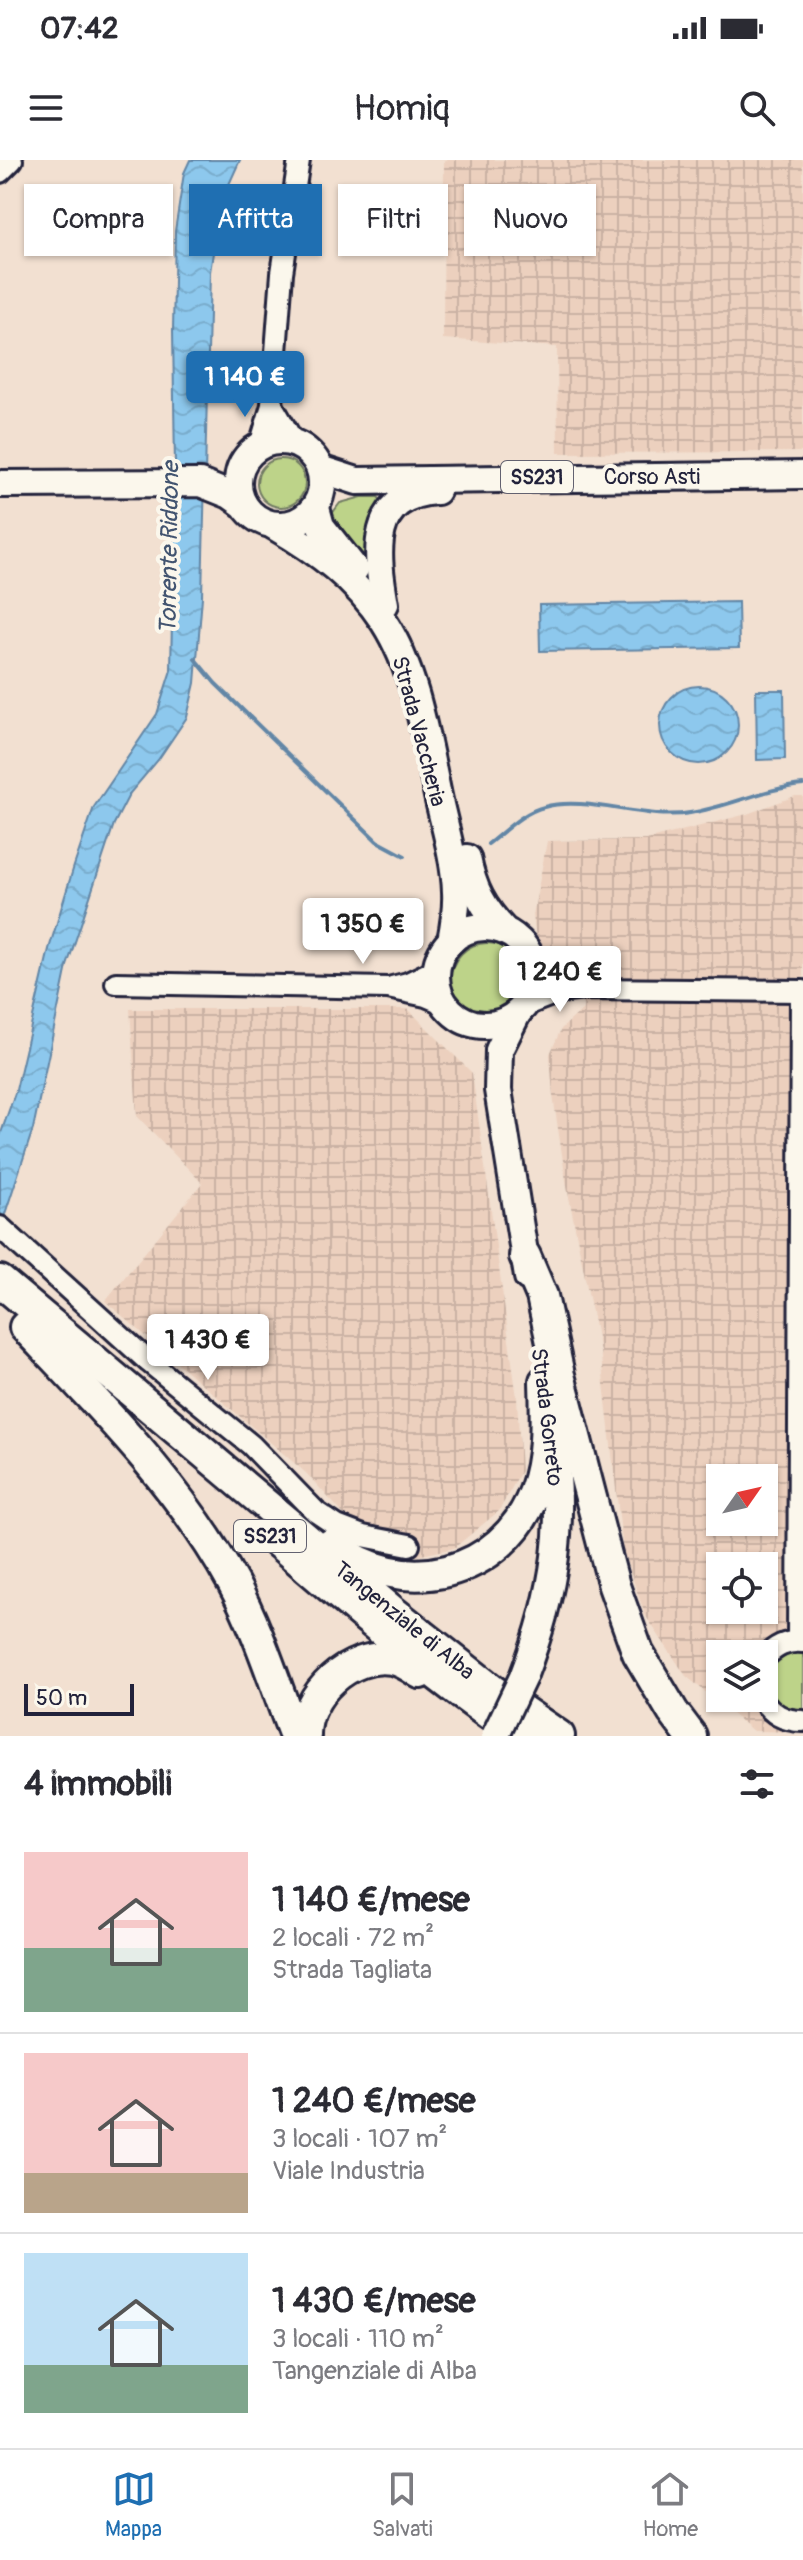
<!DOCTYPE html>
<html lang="it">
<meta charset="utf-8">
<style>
:root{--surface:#fff;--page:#f2f2f3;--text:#2b2b33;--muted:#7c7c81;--line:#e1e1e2;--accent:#1f6fb2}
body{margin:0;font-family:Pangolin,sans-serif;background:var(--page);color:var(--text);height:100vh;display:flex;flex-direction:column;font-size:30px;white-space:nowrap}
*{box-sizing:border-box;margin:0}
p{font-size:26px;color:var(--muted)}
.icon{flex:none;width:44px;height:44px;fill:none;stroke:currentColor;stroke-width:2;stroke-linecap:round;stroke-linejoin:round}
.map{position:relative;height:1576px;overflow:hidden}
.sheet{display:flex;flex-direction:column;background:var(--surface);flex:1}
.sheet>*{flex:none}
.guide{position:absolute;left:24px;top:24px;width:756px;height:72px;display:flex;gap:16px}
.needle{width:52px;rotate:56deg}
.controls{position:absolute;left:706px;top:1304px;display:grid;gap:16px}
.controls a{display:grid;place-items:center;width:72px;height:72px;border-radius:0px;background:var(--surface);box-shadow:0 2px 6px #0004;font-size:40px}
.scale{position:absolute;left:24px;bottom:20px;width:110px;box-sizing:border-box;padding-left:8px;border:4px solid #22223b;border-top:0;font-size:22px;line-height:28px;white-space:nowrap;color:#22223b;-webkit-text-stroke:6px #fbf7ec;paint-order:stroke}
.price{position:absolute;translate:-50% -68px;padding:0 18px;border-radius:8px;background:#fff;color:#222;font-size:26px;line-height:52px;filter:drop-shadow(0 2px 4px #0008)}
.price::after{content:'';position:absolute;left:50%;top:48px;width:24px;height:18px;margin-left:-12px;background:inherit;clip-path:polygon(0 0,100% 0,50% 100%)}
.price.current{background:var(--accent);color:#fff}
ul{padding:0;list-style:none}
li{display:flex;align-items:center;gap:24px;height:200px;padding:0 24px}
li+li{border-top:2px solid var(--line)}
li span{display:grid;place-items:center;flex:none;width:224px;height:160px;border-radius:0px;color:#555}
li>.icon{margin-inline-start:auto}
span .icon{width:96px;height:96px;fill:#fffc;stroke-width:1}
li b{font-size:34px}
h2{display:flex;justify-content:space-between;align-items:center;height:96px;padding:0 24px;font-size:34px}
.pill{padding:0 28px;border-radius:0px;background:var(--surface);box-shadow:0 2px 6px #0004;font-size:28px;line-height:72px}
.pill.current{background:var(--accent);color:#fff}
.status{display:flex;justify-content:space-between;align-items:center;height:56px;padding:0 40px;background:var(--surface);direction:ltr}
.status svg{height:22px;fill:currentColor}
header{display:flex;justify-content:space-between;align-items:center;height:104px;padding:0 24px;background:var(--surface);font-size:36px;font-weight:600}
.tab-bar{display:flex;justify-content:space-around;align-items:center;height:112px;border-top:2px solid var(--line);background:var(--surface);font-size:22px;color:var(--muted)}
.tab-bar a{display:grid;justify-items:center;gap:4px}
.tab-bar .current{color:var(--accent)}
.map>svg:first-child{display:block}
</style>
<div class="status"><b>07:42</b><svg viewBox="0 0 49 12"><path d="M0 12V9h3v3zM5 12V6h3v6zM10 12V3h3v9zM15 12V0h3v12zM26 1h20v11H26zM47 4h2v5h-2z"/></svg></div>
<header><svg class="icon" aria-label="menu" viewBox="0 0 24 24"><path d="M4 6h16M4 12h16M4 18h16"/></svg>Homiq<svg class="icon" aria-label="search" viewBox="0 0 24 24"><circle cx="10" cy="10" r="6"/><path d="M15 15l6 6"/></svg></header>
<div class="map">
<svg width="803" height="1576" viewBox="0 0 803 1576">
<defs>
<pattern id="industrial-grid" width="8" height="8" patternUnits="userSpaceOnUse" patternTransform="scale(2)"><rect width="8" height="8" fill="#ecd0be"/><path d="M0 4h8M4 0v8" fill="none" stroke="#cab2a4"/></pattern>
<pattern id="water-waves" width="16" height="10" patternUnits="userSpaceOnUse" patternTransform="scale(2)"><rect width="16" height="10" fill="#8dc8ed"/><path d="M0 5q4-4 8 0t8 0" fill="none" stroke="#79accc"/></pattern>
</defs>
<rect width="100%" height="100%" fill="#f2e0d1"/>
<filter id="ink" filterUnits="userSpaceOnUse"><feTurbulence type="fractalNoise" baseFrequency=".0125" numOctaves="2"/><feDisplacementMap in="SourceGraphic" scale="16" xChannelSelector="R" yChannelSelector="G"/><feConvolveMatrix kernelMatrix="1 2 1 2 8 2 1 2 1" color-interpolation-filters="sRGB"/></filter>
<g filter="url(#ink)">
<g fill="url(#industrial-grid)" fill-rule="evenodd">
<path d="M444,0H803V292L558,293L557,187L443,179Z"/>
<path d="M795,636H803V1572L753,1571L686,1516L645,1455L623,1391L601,1197L567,1027L553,936L550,894L561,869L583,849L580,806L555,799L536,779L533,755L547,681L646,680L747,654ZM720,1318H764V1362H720ZM720,1406H764V1450H720ZM720,1494H764V1538H720Z"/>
<path d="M130,849H408L472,913L517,1238L521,1311L499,1351L454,1388L417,1396L381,1395L306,1313L105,1141L202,1023L137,956Z"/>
</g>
<g fill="#bdd389" stroke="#707a62" stroke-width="2">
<circle cx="281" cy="323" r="24"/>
<path d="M362,337H378L387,347L373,415L332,363L331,355L340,343Z"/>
<circle cx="487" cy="819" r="36"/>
<path d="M803,1488V1558L800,1559L764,1534V1514L773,1498Z"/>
</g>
<g fill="url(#water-waves)" stroke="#6286a6" stroke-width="2">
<path d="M190,0H240L221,42L210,112L202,437L195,523L187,557L158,600L130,633L114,664L67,806L33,969L4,1057L0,1053V976L16,930L49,789L74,706L94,647L157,554L171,510L175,308L173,170L175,71L184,13Z"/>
<path d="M738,442L739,488L540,491L539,445Z"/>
<circle cx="699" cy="565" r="39"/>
<path d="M756,530H784L785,599L757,600Z"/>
</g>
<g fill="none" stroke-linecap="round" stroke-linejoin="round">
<g stroke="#6286a6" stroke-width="4">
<path d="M195,499L215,523L377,681L405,696"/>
<path d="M488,684C505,671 523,652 544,647C587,635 644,661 690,653C729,647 765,628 803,625"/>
</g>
<g stroke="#22223b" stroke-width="26">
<g id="minor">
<path d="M0,12L12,0"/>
<path d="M272,245L294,283"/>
<path d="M260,286L272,245L282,113L299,0"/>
<path d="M529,792L555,817L580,827"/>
<path d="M116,823L388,828L426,836L445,844"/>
<path d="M392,827L408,823L437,809"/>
<path d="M526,845L559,832L584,829L803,831"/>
<path d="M0,1067L149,1202L251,1285L316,1352L337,1366L363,1376L409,1385"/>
<path d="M798,1481L801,831"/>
<path d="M764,1498C775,1487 786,1480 803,1482"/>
<path d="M761,1538C772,1554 783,1561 803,1561"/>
</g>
</g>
<g stroke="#22223b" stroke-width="32">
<g id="major">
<circle cx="280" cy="323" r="42"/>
<path d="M320,309L357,321L803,315"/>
<path d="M0,324L200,323L230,335L244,345"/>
<path d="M316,348L321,366L355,409"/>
<path d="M274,366C317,391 356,419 384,462C416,512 426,578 438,636C445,668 455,700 456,732C457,748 454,765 451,781"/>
<path d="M385,444C376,394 368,335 437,331"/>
<path d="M467,698C473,729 483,748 505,771"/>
<circle cx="485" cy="816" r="49"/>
<path d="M517,854L499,890L498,930L528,1117"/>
<path d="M523,1517C556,1431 566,1362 552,1270"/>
</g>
</g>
<g stroke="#22223b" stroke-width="36">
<g id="highway">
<path d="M525,1096L542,1136L559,1215L614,1426L638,1493L673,1552L691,1576"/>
<path d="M0,1121L392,1451L492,1530L559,1576"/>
<path d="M25,1167C101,1247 180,1326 233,1423C259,1471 275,1525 295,1576"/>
<path d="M273,1378C354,1447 433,1517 521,1576"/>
<path d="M332,1384C402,1441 503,1416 535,1331C548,1296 546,1257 545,1221"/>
<path d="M305,1576C304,1535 350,1492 392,1499C403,1501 411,1507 420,1513"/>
</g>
</g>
<use href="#minor" stroke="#fbf7ec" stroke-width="20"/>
<use href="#major" stroke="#fbf7ec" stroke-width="26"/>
<use href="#highway" stroke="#fbf7ec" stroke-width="30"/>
<g stroke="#22223b" stroke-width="32" stroke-linecap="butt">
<path id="major-bridge" d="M495,1576L523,1517"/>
</g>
<use href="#major-bridge" stroke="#fbf7ec" stroke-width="26"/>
</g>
</g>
<g text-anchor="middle" stroke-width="8" stroke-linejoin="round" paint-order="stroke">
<g fill="#fbf7ec" stroke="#636270" stroke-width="2">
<rect x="501" y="301" width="72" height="32" rx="6"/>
<rect x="234" y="1360" width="72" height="32" rx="6"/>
</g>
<g font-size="20" font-weight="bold" fill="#22223b">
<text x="537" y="324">SS231</text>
<text x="270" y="1383">SS231</text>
</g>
<g font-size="22" fill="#22223b" stroke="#fbf7ec">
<text x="652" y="324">Corso Asti</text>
<text transform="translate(420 571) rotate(75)" y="8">Strada Vaccheria</text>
<text transform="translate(548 1257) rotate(83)" y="8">Strada Gorreto</text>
<text transform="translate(405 1460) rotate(39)" y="8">Tangenziale di Alba</text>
</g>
<g font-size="24" font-style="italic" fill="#425470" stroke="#fbf7ec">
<text transform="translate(169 388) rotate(-89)" y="8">Torrente Riddone</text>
</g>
</g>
</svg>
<div class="controls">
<a><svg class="needle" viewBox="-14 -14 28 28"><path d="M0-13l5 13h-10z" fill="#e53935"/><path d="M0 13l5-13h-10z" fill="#7c7c81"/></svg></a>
<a><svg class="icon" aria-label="locate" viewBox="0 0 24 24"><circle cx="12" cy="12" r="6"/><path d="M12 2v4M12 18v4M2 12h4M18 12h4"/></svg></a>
<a><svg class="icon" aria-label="layers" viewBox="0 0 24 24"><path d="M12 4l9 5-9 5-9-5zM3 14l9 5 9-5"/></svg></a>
</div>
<div class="scale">50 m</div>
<b class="price current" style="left:245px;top:259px">1 140 €</b>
<b class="price" style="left:363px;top:806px">1 350 €</b>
<b class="price" style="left:560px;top:854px">1 240 €</b>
<b class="price" style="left:208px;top:1222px">1 430 €</b>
<div class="guide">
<a class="pill">Compra</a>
<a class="pill current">Affitta</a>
<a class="pill">Filtri</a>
<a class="pill">Nuovo</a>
</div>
</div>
<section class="sheet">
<h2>4 immobili<svg class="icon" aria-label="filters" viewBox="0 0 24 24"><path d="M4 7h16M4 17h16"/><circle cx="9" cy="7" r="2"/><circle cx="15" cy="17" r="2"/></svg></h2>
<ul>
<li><span style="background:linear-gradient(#f6c9c9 60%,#7fa58c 0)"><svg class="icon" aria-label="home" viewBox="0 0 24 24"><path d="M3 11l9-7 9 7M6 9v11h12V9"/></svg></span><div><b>1 140 €/mese</b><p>2 locali · 72 m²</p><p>Strada Tagliata</p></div></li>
<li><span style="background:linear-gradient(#f6c9c9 75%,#b9a48a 0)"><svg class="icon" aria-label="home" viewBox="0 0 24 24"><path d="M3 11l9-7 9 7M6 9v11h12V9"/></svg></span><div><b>1 240 €/mese</b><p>3 locali · 107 m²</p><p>Viale Industria</p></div></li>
<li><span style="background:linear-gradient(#bfe0f5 70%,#7fa58c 0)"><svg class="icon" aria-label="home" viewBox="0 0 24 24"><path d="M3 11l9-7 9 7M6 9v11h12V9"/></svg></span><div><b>1 430 €/mese</b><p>3 locali · 110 m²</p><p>Tangenziale di Alba</p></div></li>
</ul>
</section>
<nav class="tab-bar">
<a class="current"><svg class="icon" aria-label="map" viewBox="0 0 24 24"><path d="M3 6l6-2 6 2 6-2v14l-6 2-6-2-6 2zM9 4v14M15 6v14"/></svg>Mappa</a>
<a><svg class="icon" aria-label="saved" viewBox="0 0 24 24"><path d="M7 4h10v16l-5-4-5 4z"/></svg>Salvati</a>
<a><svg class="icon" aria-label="home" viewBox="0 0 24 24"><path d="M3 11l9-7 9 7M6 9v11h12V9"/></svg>Home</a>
</nav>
